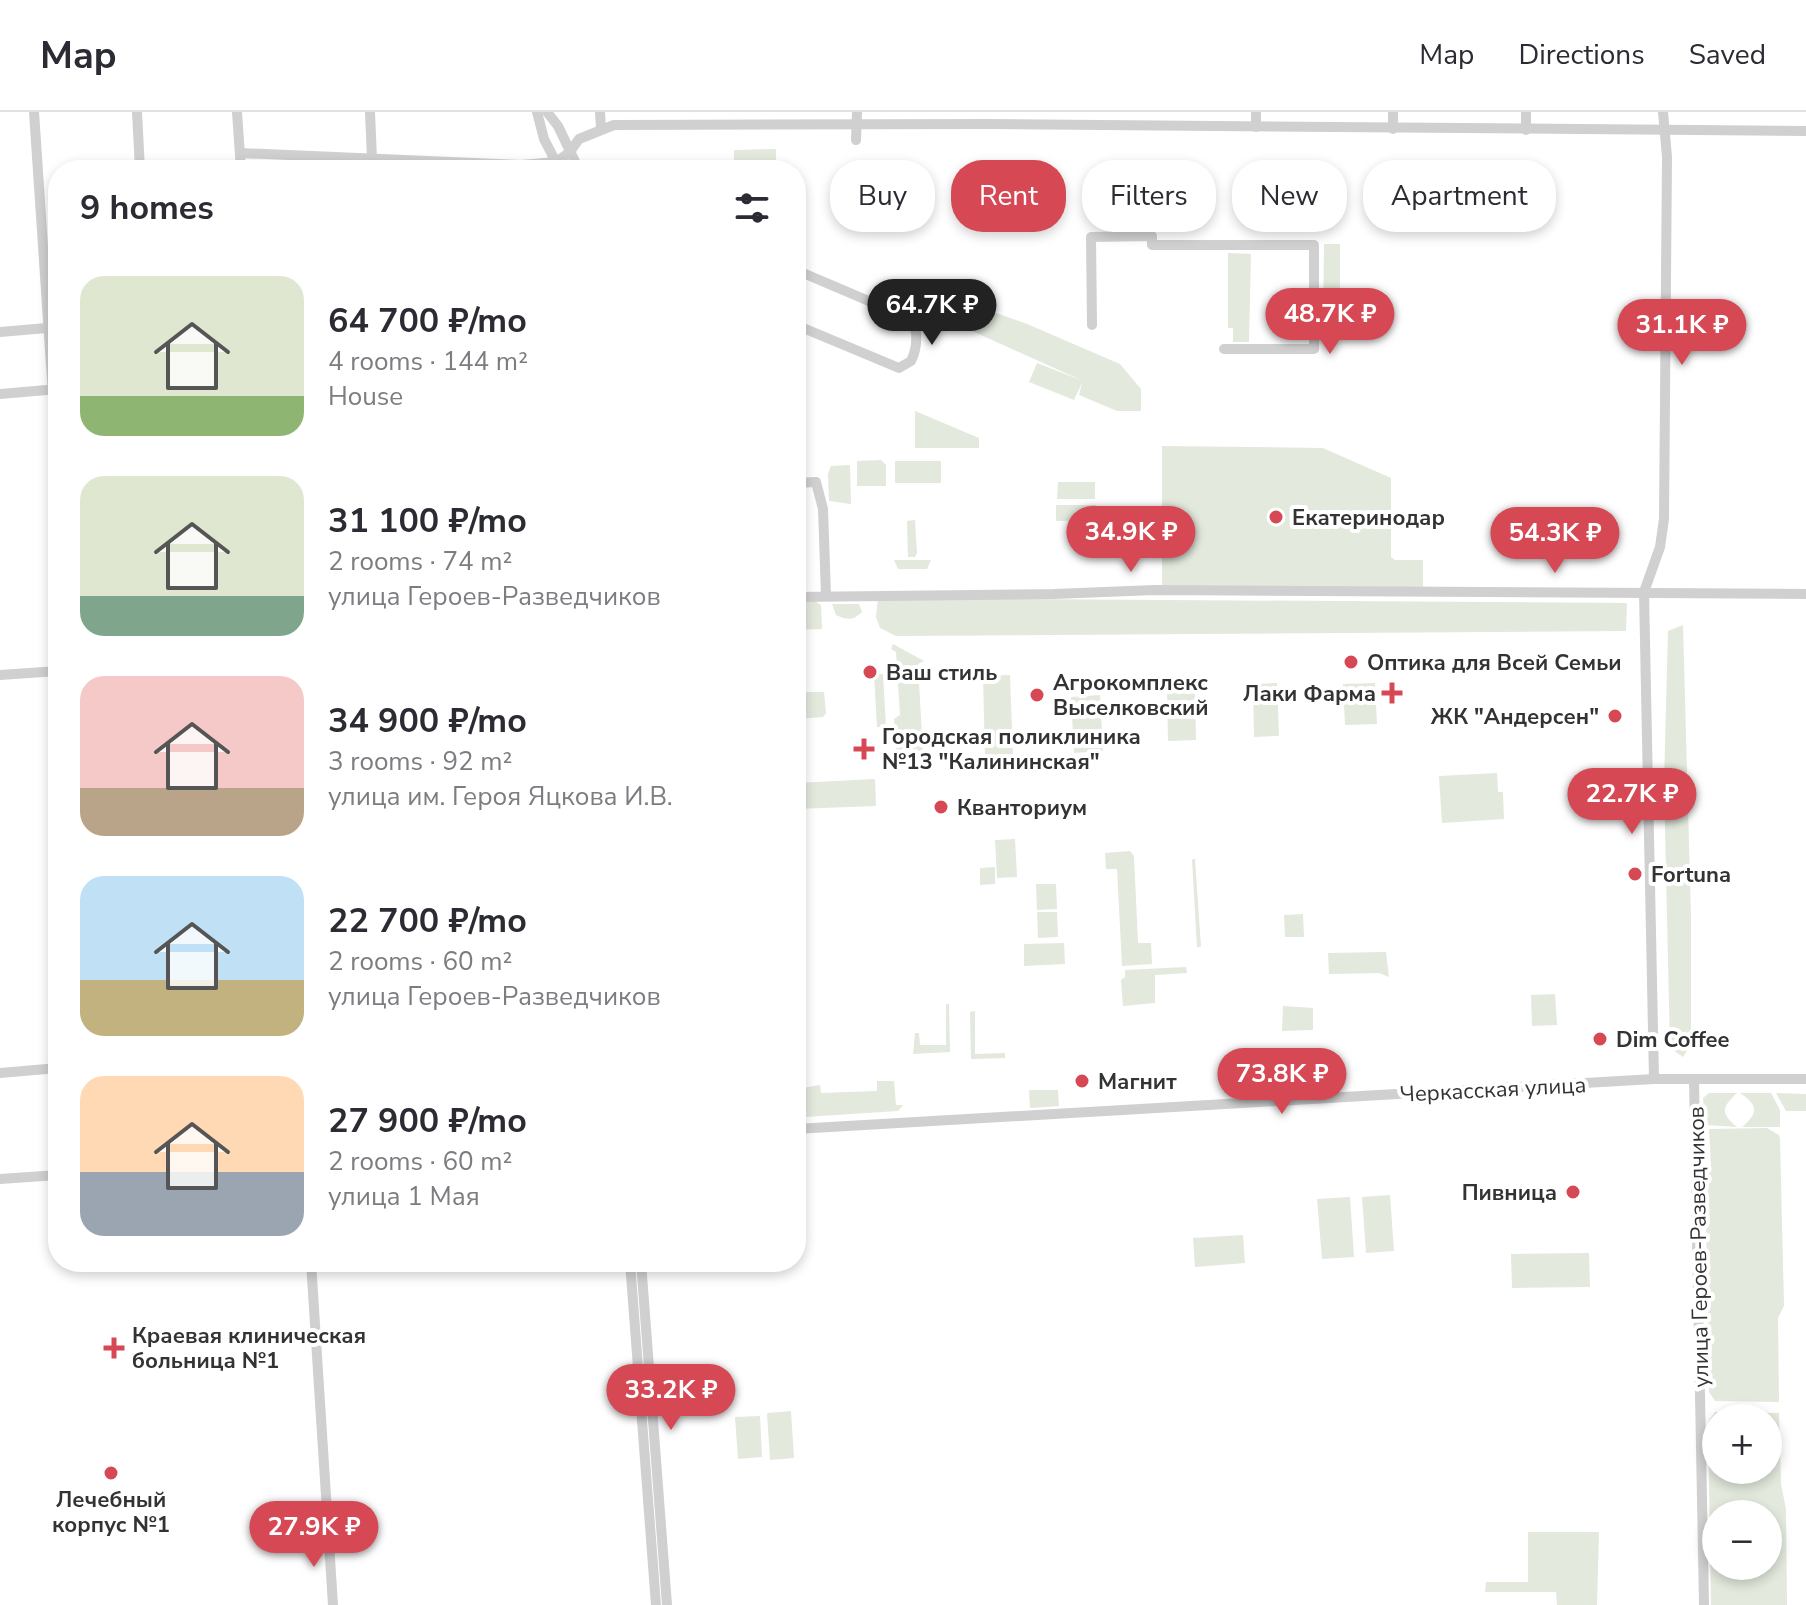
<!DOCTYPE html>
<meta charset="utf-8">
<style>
:root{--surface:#fff;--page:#f7f7f7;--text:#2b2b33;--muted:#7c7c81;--line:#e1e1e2;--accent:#d64854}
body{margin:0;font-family:"Nunito Sans",sans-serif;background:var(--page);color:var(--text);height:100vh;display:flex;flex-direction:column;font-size:30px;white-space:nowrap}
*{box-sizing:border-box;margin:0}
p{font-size:26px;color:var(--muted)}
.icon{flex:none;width:44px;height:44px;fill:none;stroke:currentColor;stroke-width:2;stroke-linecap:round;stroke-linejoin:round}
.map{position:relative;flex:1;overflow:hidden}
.side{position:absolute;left:48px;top:48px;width:758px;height:1112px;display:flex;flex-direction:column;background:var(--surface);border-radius:32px;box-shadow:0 4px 12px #0003}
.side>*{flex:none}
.banner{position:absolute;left:830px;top:48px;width:760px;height:72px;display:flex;gap:16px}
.fabs{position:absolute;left:1702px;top:1292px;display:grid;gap:16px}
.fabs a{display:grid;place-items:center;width:80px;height:80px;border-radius:50%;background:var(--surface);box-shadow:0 4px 12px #0003;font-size:40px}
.price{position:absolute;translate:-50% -68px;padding:0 18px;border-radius:28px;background:var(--accent);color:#fff;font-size:26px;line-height:52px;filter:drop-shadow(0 2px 4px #0008)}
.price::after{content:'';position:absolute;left:50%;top:48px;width:24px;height:18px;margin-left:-12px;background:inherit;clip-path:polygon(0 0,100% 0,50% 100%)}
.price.on{background:#222;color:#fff}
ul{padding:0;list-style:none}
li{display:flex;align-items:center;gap:24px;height:200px;padding:0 32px}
li span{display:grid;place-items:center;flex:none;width:224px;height:160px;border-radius:24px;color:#555}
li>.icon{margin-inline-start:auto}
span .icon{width:96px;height:96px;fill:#fffc;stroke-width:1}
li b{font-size:34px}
h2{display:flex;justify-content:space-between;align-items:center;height:96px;padding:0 32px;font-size:34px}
.chip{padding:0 28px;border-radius:32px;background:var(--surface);box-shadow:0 4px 12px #0003;font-size:28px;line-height:72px}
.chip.on{background:var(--accent);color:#fff}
header{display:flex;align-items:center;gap:48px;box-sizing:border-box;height:112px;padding:0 40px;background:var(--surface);border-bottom:2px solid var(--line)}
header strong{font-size:38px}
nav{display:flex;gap:44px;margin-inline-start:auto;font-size:28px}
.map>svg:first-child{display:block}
</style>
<header>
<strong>Map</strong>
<nav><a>Map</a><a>Directions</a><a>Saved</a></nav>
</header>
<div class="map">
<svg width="1806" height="1493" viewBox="0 0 1806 1493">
<rect width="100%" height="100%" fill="#fff"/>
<g fill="#e3e9dd" fill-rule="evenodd">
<path d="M776,37V58H734V38Z"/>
<path d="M1324,132H1340V207L1332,208L1331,224H1323Z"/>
<path d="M1228,141L1251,142L1249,230H1233V216H1228Z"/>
<path d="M957,187L1027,212L1120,252L1141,277V299H1117L1079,283L1082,271L1074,288L1029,270L1037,251L1083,269L941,205L945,192Z"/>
<path d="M915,299L979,326V336H915Z"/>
<path d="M1162,334L1323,336L1391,366V445L1395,448H1423V480L1162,478Z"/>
<path d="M881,348L886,353V374H857V349Z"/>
<rect x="895" y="349" width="46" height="22"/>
<path d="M850,353L851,392L829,389L828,362L831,354Z"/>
<path d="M1058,370H1095V387H1057Z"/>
<path d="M1056,393H1096V408L1056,409Z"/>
<path d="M915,408L917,441L915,445H908L907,409Z"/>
<path d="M894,448H931L927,457H898Z"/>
<path d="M878,486L1627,491L1626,519L896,524L880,516L876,505Z"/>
<path d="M813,488L821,493L822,517L796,518V489Z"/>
<path d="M832,492H859L862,500C853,509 846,508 836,503Z"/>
<path d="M1683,513L1691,805V932L1683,945L1670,936L1664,671L1668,519Z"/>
<path d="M893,532L924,549L918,552L923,642L928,644V648L900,650L897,647L894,607L900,603L896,540L891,537Z"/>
<path d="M874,562H883L886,615H877Z"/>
<path d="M1010,563L1013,644L985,645L983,564Z"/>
<path d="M1277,571L1279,624L1254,625L1253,572Z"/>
<path d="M1375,571L1377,612L1345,613L1343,572Z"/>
<path d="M1195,577L1196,628L1168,629L1167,578Z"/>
<path d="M796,580H824L826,601L823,605L796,607Z"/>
<path d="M1100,583L1103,639L1074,641L1071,585Z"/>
<path d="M1497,661L1498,680H1503L1504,707L1442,711L1439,664Z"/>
<path d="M875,667L876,694L796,697V671Z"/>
<path d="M1015,727L1017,765L997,766L995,728Z"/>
<path d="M1130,739L1134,744L1138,831H1151L1152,852L1122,854L1117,757H1106L1105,741Z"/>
<path d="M1195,746L1201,835H1197L1192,748Z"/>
<path d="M995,755V772L980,773V756Z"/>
<path d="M1036,772H1056L1057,797L1037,798Z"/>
<path d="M1037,800H1057L1058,825L1038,826Z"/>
<path d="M1303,802L1304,825H1285L1284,803Z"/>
<path d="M1064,831L1065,852L1024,854V832Z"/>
<path d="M1386,840L1389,865L1379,861L1329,862L1328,841Z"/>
<path d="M1186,855L1187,861L1155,863V891L1123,894L1121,868L1125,865V858Z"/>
<path d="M1555,882L1557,913L1532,914L1531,883Z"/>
<path d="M946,892H949L950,940L913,942L915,921H919L920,933H946Z"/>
<path d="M1283,894L1313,896V918L1282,919Z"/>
<path d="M975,899V942L1005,941V946L971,947L970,900Z"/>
<path d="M877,969H894L896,993H903L898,999L805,1005L803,979L807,975L820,973L821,981L877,979Z"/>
<path d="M1029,978H1058L1059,994L1030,996Z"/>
<path d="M1709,981H1737C1722,995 1720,1001 1737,1015L1705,1013L1703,986Z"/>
<path d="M1740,981H1771L1780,998V1015H1742C1759,1001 1758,993 1740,981Z"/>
<path d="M1776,981L1806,982V999H1786Z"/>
<path d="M1767,1016L1779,1023L1780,1027L1784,1194L1778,1206L1779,1290L1715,1289L1709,1280L1705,1060L1711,1054L1709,1017Z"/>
<path d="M1390,1083L1394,1139L1366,1141L1362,1085Z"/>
<path d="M1350,1085L1354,1145L1322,1147L1317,1087Z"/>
<path d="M1243,1123L1245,1151L1195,1155L1193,1126Z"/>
<path d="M1589,1141L1590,1175L1512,1176L1511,1142Z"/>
<path d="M791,1299L794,1346L770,1348L767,1301Z"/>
<path d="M1715,1300L1779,1301L1781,1372L1786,1397L1787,1493H1711L1708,1310ZM1716,1306H1768V1358H1716ZM1716,1402H1768V1454H1716Z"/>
<path d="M760,1304L762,1345L738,1347L735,1305Z"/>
<path d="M1528,1420H1599L1597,1493H1557L1556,1480H1485L1486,1470H1528Z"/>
</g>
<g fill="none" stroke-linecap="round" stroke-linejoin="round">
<g stroke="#d0d0d0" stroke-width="10">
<path d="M34,0L58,358"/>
<path d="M137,0L140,58"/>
<path d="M237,0L241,58"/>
<path d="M370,0L372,47"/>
<path d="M537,0L544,27L560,58"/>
<path d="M547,0L558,14L579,58"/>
<path d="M600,0L601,16"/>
<path d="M1393,0V17"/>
<path d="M1256,15V0"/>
<path d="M1526,18V0"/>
<path d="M856,28L857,0"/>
<path d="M240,41L521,53L556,50L570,40L579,27L614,13L990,12L1806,19"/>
<path d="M796,158L911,207C919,219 917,237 911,249L899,256L796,213"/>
<path d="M1092,213L1091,125L1152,124V133H1314V237H1224"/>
<path d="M0,220L58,215"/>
<path d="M0,282L58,277"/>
<path d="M796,371L816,370L823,397L826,483"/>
<path d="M796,485L1054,482L1155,478L1806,482"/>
<path d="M0,563L58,559"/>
<path d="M0,961L58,956"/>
<path d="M1654,967L1644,480L1660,435L1664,407L1667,45L1663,0"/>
<path d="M1694,968L1704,1493"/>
<path d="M796,1017L1654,967H1806"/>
<path d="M0,1067L58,1063"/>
<path d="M311,1150L333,1493"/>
<path d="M630,1150L656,1493"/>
<path d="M641,1150L667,1493"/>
</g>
</g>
<g fill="#d64854" stroke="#fff" stroke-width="3">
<circle cx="1276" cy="405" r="8"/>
<circle cx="1351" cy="550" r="8"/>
<circle cx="870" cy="560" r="8"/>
<path d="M1388 569h8v8h8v8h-8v8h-8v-8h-8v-8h8z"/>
<circle cx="1037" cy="583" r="8"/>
<circle cx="1615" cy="604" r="8"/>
<path d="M860 625h8v8h8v8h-8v8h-8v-8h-8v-8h8z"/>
<circle cx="941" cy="695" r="8"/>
<circle cx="1635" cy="762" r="8"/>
<circle cx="1600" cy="927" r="8"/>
<circle cx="1082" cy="969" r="8"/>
<circle cx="1573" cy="1080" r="8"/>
<path d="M110 1224h8v8h8v8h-8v8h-8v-8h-8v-8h8z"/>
<circle cx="111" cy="1361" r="8"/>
</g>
<g text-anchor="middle" stroke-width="8" stroke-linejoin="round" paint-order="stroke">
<g font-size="22" font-weight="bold" fill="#333" stroke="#fff" text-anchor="start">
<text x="1292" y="413">Екатеринодар</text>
<text x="1367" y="558">Оптика для Всей Семьи</text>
<text x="886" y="568">Ваш стиль</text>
<text x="1053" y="578">Агрокомплекс<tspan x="1053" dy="25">Выселковский</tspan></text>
<text x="1376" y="589" text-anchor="end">Лаки Фарма</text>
<text x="1599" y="612" text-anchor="end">ЖК "Андерсен"</text>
<text x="882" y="632">Городская поликлиника<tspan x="882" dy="25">№13 "Калининская"</tspan></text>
<text x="957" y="703">Кванториум</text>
<text x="1651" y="770">Fortuna</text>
<text x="1616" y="935">Dim Coffee</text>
<text x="1098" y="977">Магнит</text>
<text x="1557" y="1088" text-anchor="end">Пивница</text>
<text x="132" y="1231">Краевая клиническая<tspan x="132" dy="25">больница №1</tspan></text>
<text x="111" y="1395" text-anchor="middle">Лечебный<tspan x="111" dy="25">корпус №1</tspan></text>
</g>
<g font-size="22" fill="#333" stroke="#fff">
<text transform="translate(1493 977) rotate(-3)" y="8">Черкасская улица</text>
<text transform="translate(1698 1135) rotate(-91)" y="8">улица Героев-Разведчиков</text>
</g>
</g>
</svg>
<div class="fabs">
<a>+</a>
<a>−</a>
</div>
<b class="price on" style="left:932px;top:235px">64.7K ₽</b>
<b class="price" style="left:1330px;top:244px">48.7K ₽</b>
<b class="price" style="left:1682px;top:255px">31.1K ₽</b>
<b class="price" style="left:1131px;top:462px">34.9K ₽</b>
<b class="price" style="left:1555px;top:463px">54.3K ₽</b>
<b class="price" style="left:1632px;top:724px">22.7K ₽</b>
<b class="price" style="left:1282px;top:1004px">73.8K ₽</b>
<b class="price" style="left:671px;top:1320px">33.2K ₽</b>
<b class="price" style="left:314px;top:1457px">27.9K ₽</b>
<div class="banner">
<a class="chip">Buy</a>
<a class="chip on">Rent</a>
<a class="chip">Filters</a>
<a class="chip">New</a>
<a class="chip">Apartment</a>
</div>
<section class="side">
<h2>9 homes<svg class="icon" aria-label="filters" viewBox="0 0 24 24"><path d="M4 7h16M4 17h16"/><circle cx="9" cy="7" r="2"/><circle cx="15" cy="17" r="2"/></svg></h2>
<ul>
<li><span style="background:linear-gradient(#dfe7d0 75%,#8fb573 0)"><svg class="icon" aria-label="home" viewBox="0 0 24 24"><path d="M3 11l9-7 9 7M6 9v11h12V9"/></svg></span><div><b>64 700 ₽/mo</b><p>4 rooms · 144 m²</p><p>House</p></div></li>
<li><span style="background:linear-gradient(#dfe7d0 75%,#7fa58c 0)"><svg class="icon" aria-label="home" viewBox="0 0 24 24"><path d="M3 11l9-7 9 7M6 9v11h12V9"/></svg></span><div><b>31 100 ₽/mo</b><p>2 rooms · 74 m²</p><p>улица Героев-Разведчиков</p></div></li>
<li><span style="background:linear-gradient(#f6c9c9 70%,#b9a48a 0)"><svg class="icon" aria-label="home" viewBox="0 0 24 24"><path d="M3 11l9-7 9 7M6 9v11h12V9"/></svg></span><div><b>34 900 ₽/mo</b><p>3 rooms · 92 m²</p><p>улица им. Героя Яцкова И.В.</p></div></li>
<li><span style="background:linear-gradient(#bfe0f5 65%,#c2b280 0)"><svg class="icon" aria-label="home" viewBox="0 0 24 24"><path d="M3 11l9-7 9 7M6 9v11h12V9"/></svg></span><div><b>22 700 ₽/mo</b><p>2 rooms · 60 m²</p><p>улица Героев-Разведчиков</p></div></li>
<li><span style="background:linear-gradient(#ffd9b3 60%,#9aa5b1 0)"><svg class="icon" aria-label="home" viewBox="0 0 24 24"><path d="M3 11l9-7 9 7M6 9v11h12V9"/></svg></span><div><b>27 900 ₽/mo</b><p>2 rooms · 60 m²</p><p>улица 1 Мая</p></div></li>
</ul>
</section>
</div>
